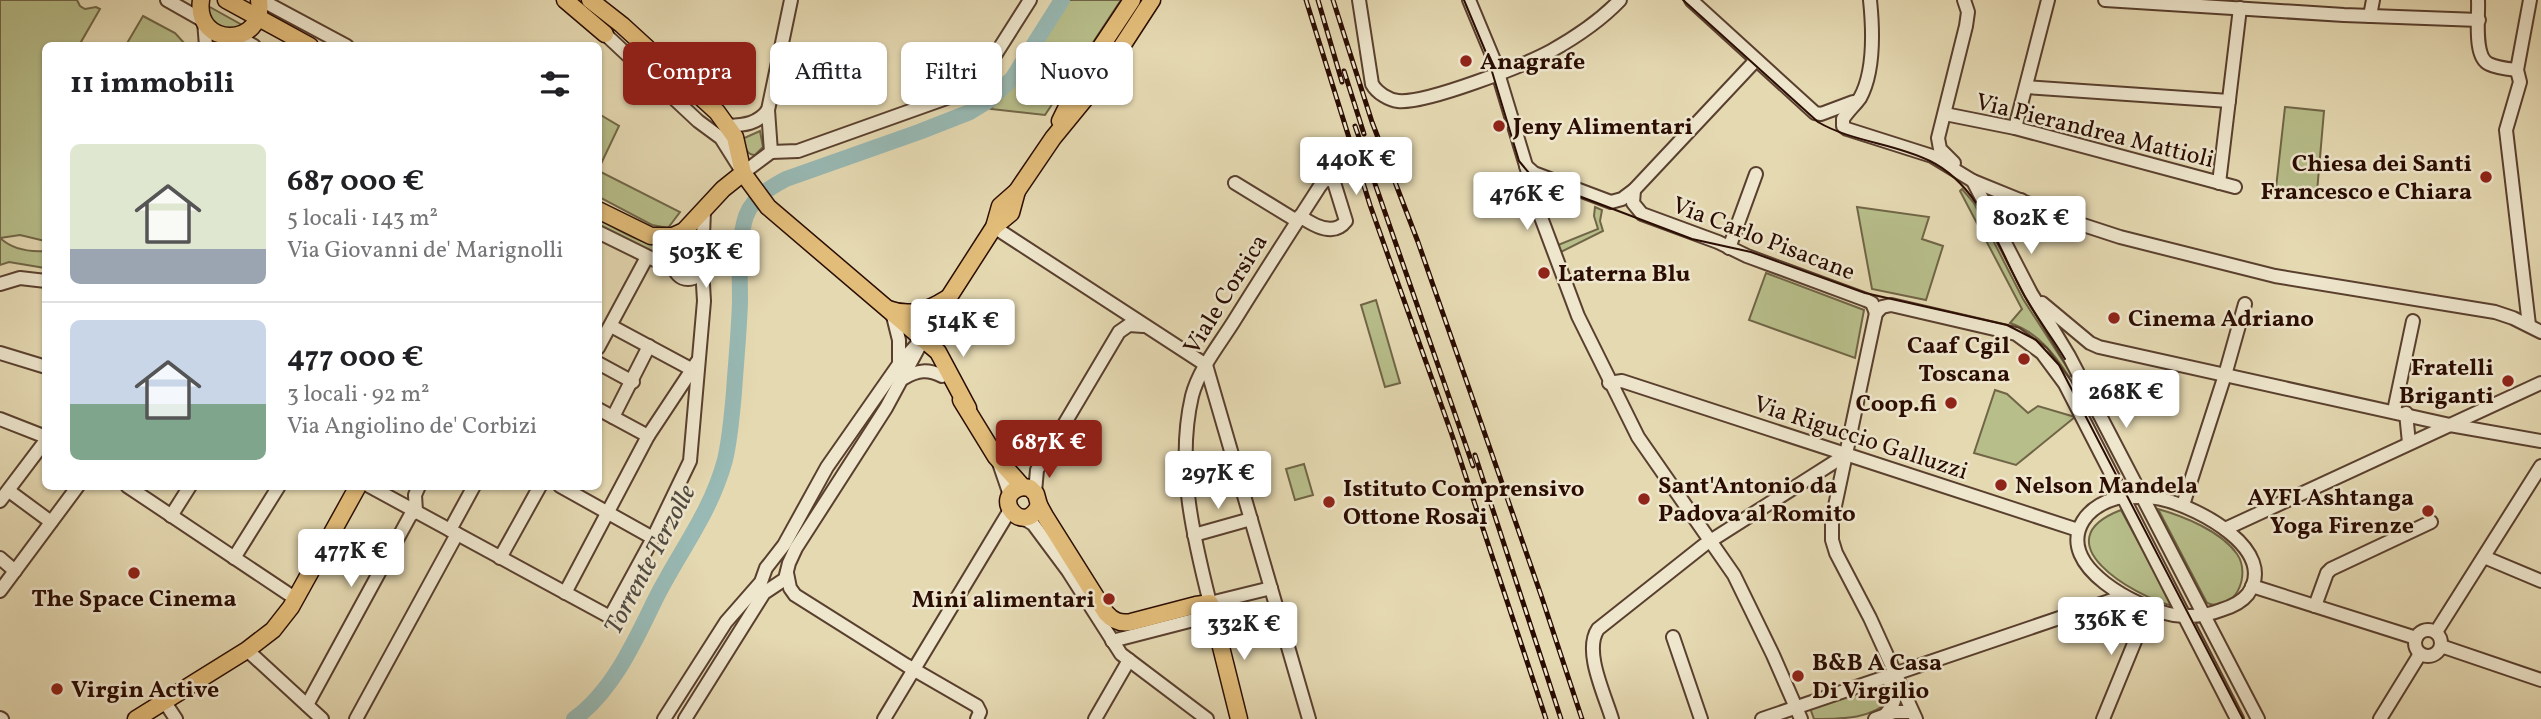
<!DOCTYPE html>
<html lang="it">
<meta charset="utf-8">
<style>
:root{--surface:#fff;--page:#f6f6f6;--text:#202124;--muted:#757577;--line:#e0e0e0;--accent:#8f2418}
body{margin:0;font-family:Vollkorn,serif;background:var(--page);color:var(--text);height:100vh;display:flex;flex-direction:column;font-size:26px;white-space:nowrap}
*{box-sizing:border-box;margin:0}
p{font-size:23px;color:var(--muted)}
.icon{flex:none;width:38px;height:38px;fill:none;stroke:currentColor;stroke-width:2;stroke-linecap:round;stroke-linejoin:round}
.map{position:relative;flex:1;overflow:hidden}
.drawer{position:absolute;left:42px;top:42px;width:560px;height:448px;display:flex;flex-direction:column;background:var(--surface);border-radius:10px;box-shadow:0 2px 5px #0004}
.drawer>*{flex:none}
.top-card{position:absolute;left:623px;top:42px;width:665px;height:63px;display:flex;gap:14px}
.price{position:absolute;translate:-50% -60px;padding:0 16px;border-radius:7px;background:#fff;color:#222;font-size:23px;line-height:46px;filter:drop-shadow(0 2px 4px #0008)}
.price::after{content:'';position:absolute;left:50%;top:42px;width:21px;height:16px;margin-left:-10px;background:inherit;clip-path:polygon(0 0,100% 0,50% 100%)}
.price.current{background:var(--accent);color:#fff}
ul{padding:0;list-style:none}
li{display:flex;align-items:center;gap:21px;height:175px;padding:0 28px}
li+li{border-top:2px solid var(--line)}
li span{display:grid;place-items:center;flex:none;width:196px;height:140px;border-radius:10px;color:#555}
li>.icon{margin-inline-start:auto}
span .icon{width:84px;height:84px;fill:#fffc;stroke-width:1}
li b{font-size:30px}
h2{display:flex;justify-content:space-between;align-items:center;height:84px;padding:0 28px;font-size:30px}
.pill{padding:0 24px;border-radius:10px;background:var(--surface);box-shadow:0 2px 5px #0004;font-size:24px;line-height:63px}
.pill.current{background:var(--accent);color:#fff}
.map>svg:first-child{display:block}
</style>
<div class="map">
<svg width="2541" height="719" viewBox="0 0 2541 719">
<rect width="100%" height="100%" fill="#e5d9b2"/>
<filter id="stains"><feTurbulence type="fractalNoise" baseFrequency=".00286" numOctaves="4"/><feColorMatrix values="0 0 0 0 .2 0 0 0 0 .09 0 0 0 0 .02 0 0 0 .5 -.17"/></filter>
<radialGradient id="worn" r=".72"><stop offset=".6" stop-color="#630" stop-opacity="0"/><stop offset="1" stop-color="#630" stop-opacity=".3"/></radialGradient>
<g fill="#b7be8a" stroke="#706546" stroke-width="2">
<path d="M0,0H77L80,6L85,9L96,7L100,9L81,42L86,45L46,46L45,241L20,235L0,238C13,250 29,252 45,251V268L9,262L0,265Z"/>
<path d="M1068,0H1121L1045,115L991,109Z"/>
<path d="M208,6L244,26L224,30L209,18Z"/>
<path d="M143,16L175,33L186,45H126Z"/>
<path d="M2285,107L2324,111L2317,192L2276,188Z"/>
<path d="M599,114L619,126L599,168Z"/>
<path d="M760,131L763,147L755,155C746,155 745,146 742,139Z"/>
<path d="M598,171H599L680,212L668,228L652,225L599,197Z"/>
<path d="M1962,189L1974,203L2023,299L2072,375L2069,377C2054,353 2037,332 2010,323L2022,309L1960,191Z"/>
<path d="M1595,207L1602,210L1600,221L1603,231L1561,252L1558,245L1598,229L1594,216Z"/>
<path d="M1857,207L1929,217L1922,239L1943,246L1926,300L1872,289Z"/>
<path d="M598,219C623,231 664,262 689,236L691,237C668,272 626,239 599,226Z"/>
<path d="M1766,273L1864,310L1855,358L1749,320Z"/>
<path d="M1376,300L1400,383L1385,387L1361,305Z"/>
<path d="M1995,390L2007,394L2028,413L2038,406L2075,417L2016,465L1974,453Z"/>
<path d="M1304,464L1313,495L1295,500L1286,469Z"/>
<path d="M2158,509C2183,516 2221,531 2237,554C2252,576 2234,614 2207,603Z"/>
<path d="M2121,510L2173,606C2133,596 2040,541 2121,510Z"/>
<path d="M1884,682L1893,699C1869,719 1847,719 1814,719L1810,708Z"/>
</g>
<g fill="none" stroke-linecap="round" stroke-linejoin="round">
<path stroke="#98b9b4" stroke-width="16" d="M574,719C612,692 634,643 654,602C678,553 710,515 725,460C730,439 732,415 734,392C736,362 739,332 740,302C740,276 738,248 744,223C749,200 767,189 786,179L919,132L970,112L988,101L1012,79L1062,0"/>
<g stroke="#593f2e" stroke-width="16">
<g id="minor">
<path d="M167,0L204,21L206,46"/>
<path d="M261,0L347,46"/>
<path d="M1359,0L1372,84C1377,93 1389,100 1398,101C1426,104 1525,65 1551,51C1576,37 1600,21 1620,0"/>
<path d="M1469,0L1494,60L1527,169L1533,196L1578,316L1638,437L1734,575L1773,655L1801,719"/>
<path d="M1691,0L1815,113L1821,114L1853,102"/>
<path d="M1870,0C1873,29 1875,71 1860,98C1855,105 1848,111 1843,119V126L1847,129L1932,156L1973,181L2074,222L2120,237L2275,276L2495,312L2513,318L2541,332"/>
<path d="M2105,0L2344,15L2479,20"/>
<path d="M2478,0C2479,16 2473,57 2489,64C2497,68 2508,69 2517,70"/>
<path d="M2370,16L2373,0"/>
<path d="M605,34L698,121L721,138L743,173L771,152"/>
<path d="M228,46L237,36L254,46"/>
<path d="M2026,87L2229,101"/>
<path d="M1945,114L2015,128L2235,187"/>
<path d="M728,126C744,125 758,124 768,110"/>
<path d="M2015,128L2048,0"/>
<path d="M771,152L798,151L955,95L979,76L992,60L1030,0"/>
<path d="M771,152L768,110L791,0"/>
<path d="M1954,163L1940,149L1938,138L1966,26L1968,12L1964,0"/>
<path d="M1526,166L1534,173L1611,202L1622,199L1634,190L1756,60"/>
<path d="M1973,181L2031,293L2069,356L2258,719"/>
<path d="M1235,183L1297,221"/>
<path d="M2219,183L2240,8"/>
<path d="M1634,190L1633,203L1642,214L1718,242L1747,256L1866,300L1872,303L1876,313"/>
<path d="M994,227L1206,365"/>
<path d="M2000,229C1996,210 2001,201 2021,200"/>
<path d="M598,232L675,270"/>
<path d="M1729,248L1756,174"/>
<circle cx="688" cy="265" r="14"/>
<path d="M702,261L704,211"/>
<path d="M0,284L20,278L46,281"/>
<path d="M2042,303L2090,343L2099,347L2450,425L2541,441"/>
<path d="M1876,313L1882,307L1891,305L2016,334L2042,353L2065,384L2237,719"/>
<path d="M1876,313L1832,520V540L1836,553L1870,618L1916,719"/>
<path d="M893,316L899,340V364"/>
<path d="M2529,325L2506,130L2520,82L2517,70L2530,0"/>
<path d="M611,326L691,369"/>
<path d="M598,348L647,257"/>
<path d="M0,353L46,367"/>
<path d="M598,363L633,382"/>
<path d="M1206,365L1309,719"/>
<path d="M904,378C918,370 928,369 942,376"/>
<path d="M1609,383L1622,381L2078,530"/>
<path d="M598,409L648,436"/>
<path d="M2394,411L2413,321"/>
<path d="M2406,413L2409,443"/>
<path d="M613,417L649,346"/>
<path d="M0,419L46,437"/>
<path d="M999,463L1010,495"/>
<path d="M127,486L296,599"/>
<path d="M369,486L610,617L653,538L690,461L704,301L702,268"/>
<path d="M560,486L653,538"/>
<path d="M9,491L51,522"/>
<path d="M1035,492L1037,470L1119,332L1129,325L1143,326"/>
<path d="M2117,498C2133,497 2150,496 2165,500C2198,508 2279,550 2248,594C2241,603 2231,607 2221,610C2206,616 2189,617 2174,615C2139,609 2055,567 2083,521C2091,508 2103,502 2117,498Z"/>
<path d="M0,501L46,440"/>
<path d="M2183,505L2225,375L2245,304"/>
<path d="M171,516L190,486"/>
<path d="M1023,518L1033,524L1068,571L1121,654L1207,719"/>
<path d="M2225,529L2541,383"/>
<path d="M450,530L474,486"/>
<path d="M1194,535L1251,519"/>
<path d="M2484,557L2541,581"/>
<path d="M0,558L15,571"/>
<path d="M234,558L279,486"/>
<path d="M500,558L540,486"/>
<path d="M787,573L790,588L795,595L906,665L977,706L980,712L977,719"/>
<path d="M2252,586L2416,638"/>
<path d="M1271,588L1210,603C1193,536 1176,465 1192,396C1199,369 1219,345 1234,321C1262,276 1291,231 1320,186L1324,181L1333,179L1346,221C1334,237 1314,226 1300,216"/>
<path d="M0,591L78,486"/>
<path d="M565,593L648,436L697,362"/>
<path d="M2315,606L2327,573L2331,569L2431,522"/>
<circle cx="2428" cy="643" r="13"/>
<path d="M2436,632L2541,466"/>
<path d="M1673,637L1701,719"/>
<path d="M1112,641L1213,615"/>
<path d="M2441,646L2541,680"/>
<path d="M247,650L322,719"/>
<path d="M164,701L176,719"/>
<path d="M307,705L410,516L416,511L415,495L419,486"/>
<path d="M1886,714C1897,701 1896,697 1890,682"/>
<path d="M0,718L2,719"/>
<path d="M356,719L457,534"/>
<path d="M664,719L726,622L761,582L766,568L784,545L827,467L899,364L922,339"/>
<path d="M685,719L764,593L785,579L789,563L796,548L886,408L919,347"/>
<path d="M884,719L1010,510"/>
<path d="M1095,719L1129,660"/>
<path d="M1612,719C1605,695 1583,651 1598,629L1704,545L1847,454"/>
<path d="M1762,719L2124,596"/>
<path d="M1875,719L1894,712H1912"/>
<path d="M2103,719L2149,607"/>
<path d="M2380,719L2420,654"/>
</g>
</g>
<g stroke="#2a0c02" stroke-width="19">
<g id="major">
<path d="M201,0C194,48 266,48 259,0"/>
<path d="M226,0L310,46"/>
<path d="M565,0L605,34"/>
<path d="M590,0L622,25L717,112L735,137L743,173L768,207L938,352L968,408"/>
<path d="M1060,121L1083,74L1132,0"/>
<path d="M598,210L651,236H673L684,231L723,189L743,173"/>
<path d="M994,227L1011,213L1017,191"/>
<path d="M888,309C910,317 927,311 946,299"/>
<path d="M922,339L994,227L1000,206L1017,191L1053,138L1098,83L1152,0"/>
<path d="M961,400L996,457L1023,487L1030,488L1036,494L1039,505L1045,516L1106,613C1113,621 1120,624 1131,622L1196,605L1210,603L1239,719"/>
<path d="M1023,487C988,495 1024,539 1039,505"/>
<path d="M136,719L247,650L273,630L291,607L358,486"/>
</g>
</g>
<use href="#minor" stroke="#eee6cd" stroke-width="12"/>
<use href="#major" stroke="#e2bc79" stroke-width="16"/>
<g stroke="#2a0c02" stroke-width="2">
<path d="M1464,0L1487,55L1519,161L1534,179L1692,239L1751,252L1865,293L2007,325L2036,340L2059,365L2243,719"/>
<path d="M1683,0L1818,122C1852,142 1894,143 1930,161C1981,186 1998,248 2024,295C2036,317 2052,337 2065,359"/>
</g>
<g stroke="#2a0c02" stroke-width="5">
<g id="rail">
<path d="M1306,0L1370,205L1452,435L1546,719"/>
<path d="M1318,0L1342,82"/>
<path d="M1333,0L1372,122L1418,242L1541,595L1582,719"/>
<path d="M1344,71L1364,134"/>
<path d="M1355,126L1473,466"/>
<path d="M1475,455L1561,719"/>
</g>
</g>
<use href="#rail" stroke="#eee6cd" stroke-width="2.5" stroke-dasharray="8" stroke-linecap="butt"/>
</g>
<g fill="#8f2418" stroke="#eee6cd" stroke-width="2.5">
<circle cx="1466" cy="61" r="7"/>
<circle cx="1499" cy="126" r="7"/>
<circle cx="2486" cy="177" r="7"/>
<circle cx="1544" cy="273" r="7"/>
<circle cx="2114" cy="318" r="7"/>
<circle cx="2024" cy="359" r="7"/>
<circle cx="2508" cy="381" r="7"/>
<circle cx="1951" cy="403" r="7"/>
<circle cx="2001" cy="485" r="7"/>
<circle cx="1644" cy="499" r="7"/>
<circle cx="1329" cy="502" r="7"/>
<circle cx="2428" cy="511" r="7"/>
<circle cx="134" cy="573" r="7"/>
<circle cx="1109" cy="599" r="7"/>
<circle cx="1798" cy="676" r="7"/>
<circle cx="57" cy="689" r="7"/>
</g>
<g text-anchor="middle" stroke-width="5" stroke-linejoin="round" paint-order="stroke">
<g font-size="24" font-weight="bold" fill="#2a0c02" stroke="#eee6cd" text-anchor="start">
<text x="1480" y="69">Anagrafe</text>
<text x="1513" y="134">Jeny Alimentari</text>
<text x="2472" y="171" text-anchor="end">Chiesa dei Santi<tspan x="2472" dy="28">Francesco e Chiara</tspan></text>
<text x="1558" y="281">Laterna Blu</text>
<text x="2128" y="326">Cinema Adriano</text>
<text x="2010" y="353" text-anchor="end">Caaf Cgil<tspan x="2010" dy="28">Toscana</tspan></text>
<text x="2494" y="375" text-anchor="end">Fratelli<tspan x="2494" dy="28">Briganti</tspan></text>
<text x="1937" y="411" text-anchor="end">Coop.fi</text>
<text x="1658" y="493">Sant'Antonio da<tspan x="1658" dy="28">Padova al Romito</tspan></text>
<text x="2015" y="493">Nelson Mandela</text>
<text x="1343" y="496">Istituto Comprensivo<tspan x="1343" dy="28">Ottone Rosai</tspan></text>
<text x="2414" y="505" text-anchor="end">AYFI Ashtanga<tspan x="2414" dy="28">Yoga Firenze</tspan></text>
<text x="134" y="606" text-anchor="middle">The Space Cinema</text>
<text x="1095" y="607" text-anchor="end">Mini alimentari</text>
<text x="1812" y="670">B&amp;B A Casa<tspan x="1812" dy="28">Di Virgilio</tspan></text>
<text x="71" y="697">Virgin Active</text>
</g>
<g font-size="24" fill="#2a0c02" stroke="#eee6cd">
<text transform="translate(2095 130) rotate(14)" y="8">Via Pierandrea Mattioli</text>
<text transform="translate(1764 238) rotate(21)" y="8">Via Carlo Pisacane</text>
<text transform="translate(1225 294) rotate(-58)" y="8">Viale Corsica</text>
<text transform="translate(1861 437) rotate(18)" y="8">Via Riguccio Galluzzi</text>
</g>
<g font-size="26" font-style="italic" fill="#504940" stroke="#eee6cd">
<text transform="translate(649 559) rotate(-62)" y="9">Torrente Terzolle</text>
</g>
</g>
<rect width="100%" height="100%" filter="url(#stains)"/>
<rect width="100%" height="100%" fill="url(#worn)"/>
</svg>
<b class="price" style="left:1356px;top:197px">440K €</b>
<b class="price" style="left:1527px;top:232px">476K €</b>
<b class="price" style="left:2031px;top:256px">802K €</b>
<b class="price" style="left:706px;top:290px">503K €</b>
<b class="price" style="left:963px;top:359px">514K €</b>
<b class="price" style="left:2126px;top:430px">268K €</b>
<b class="price current" style="left:1049px;top:480px">687K €</b>
<b class="price" style="left:1218px;top:511px">297K €</b>
<b class="price" style="left:351px;top:589px">477K €</b>
<b class="price" style="left:2111px;top:657px">336K €</b>
<b class="price" style="left:1244px;top:662px">332K €</b>
<div class="top-card">
<a class="pill current">Compra</a>
<a class="pill">Affitta</a>
<a class="pill">Filtri</a>
<a class="pill">Nuovo</a>
</div>
<section class="drawer">
<h2>11 immobili<svg class="icon" aria-label="filters" viewBox="0 0 24 24"><path d="M4 7h16M4 17h16"/><circle cx="9" cy="7" r="2"/><circle cx="15" cy="17" r="2"/></svg></h2>
<ul>
<li><span style="background:linear-gradient(#dfe7d0 75%,#9aa5b1 0)"><svg class="icon" aria-label="home" viewBox="0 0 24 24"><path d="M3 11l9-7 9 7M6 9v11h12V9"/></svg></span><div><b>687 000 €</b><p>5 locali · 143 m²</p><p>Via Giovanni de' Marignolli</p></div></li>
<li><span style="background:linear-gradient(#c9d6e8 60%,#7fa58c 0)"><svg class="icon" aria-label="home" viewBox="0 0 24 24"><path d="M3 11l9-7 9 7M6 9v11h12V9"/></svg></span><div><b>477 000 €</b><p>3 locali · 92 m²</p><p>Via Angiolino de' Corbizi</p></div></li>
</ul>
</section>
</div>
